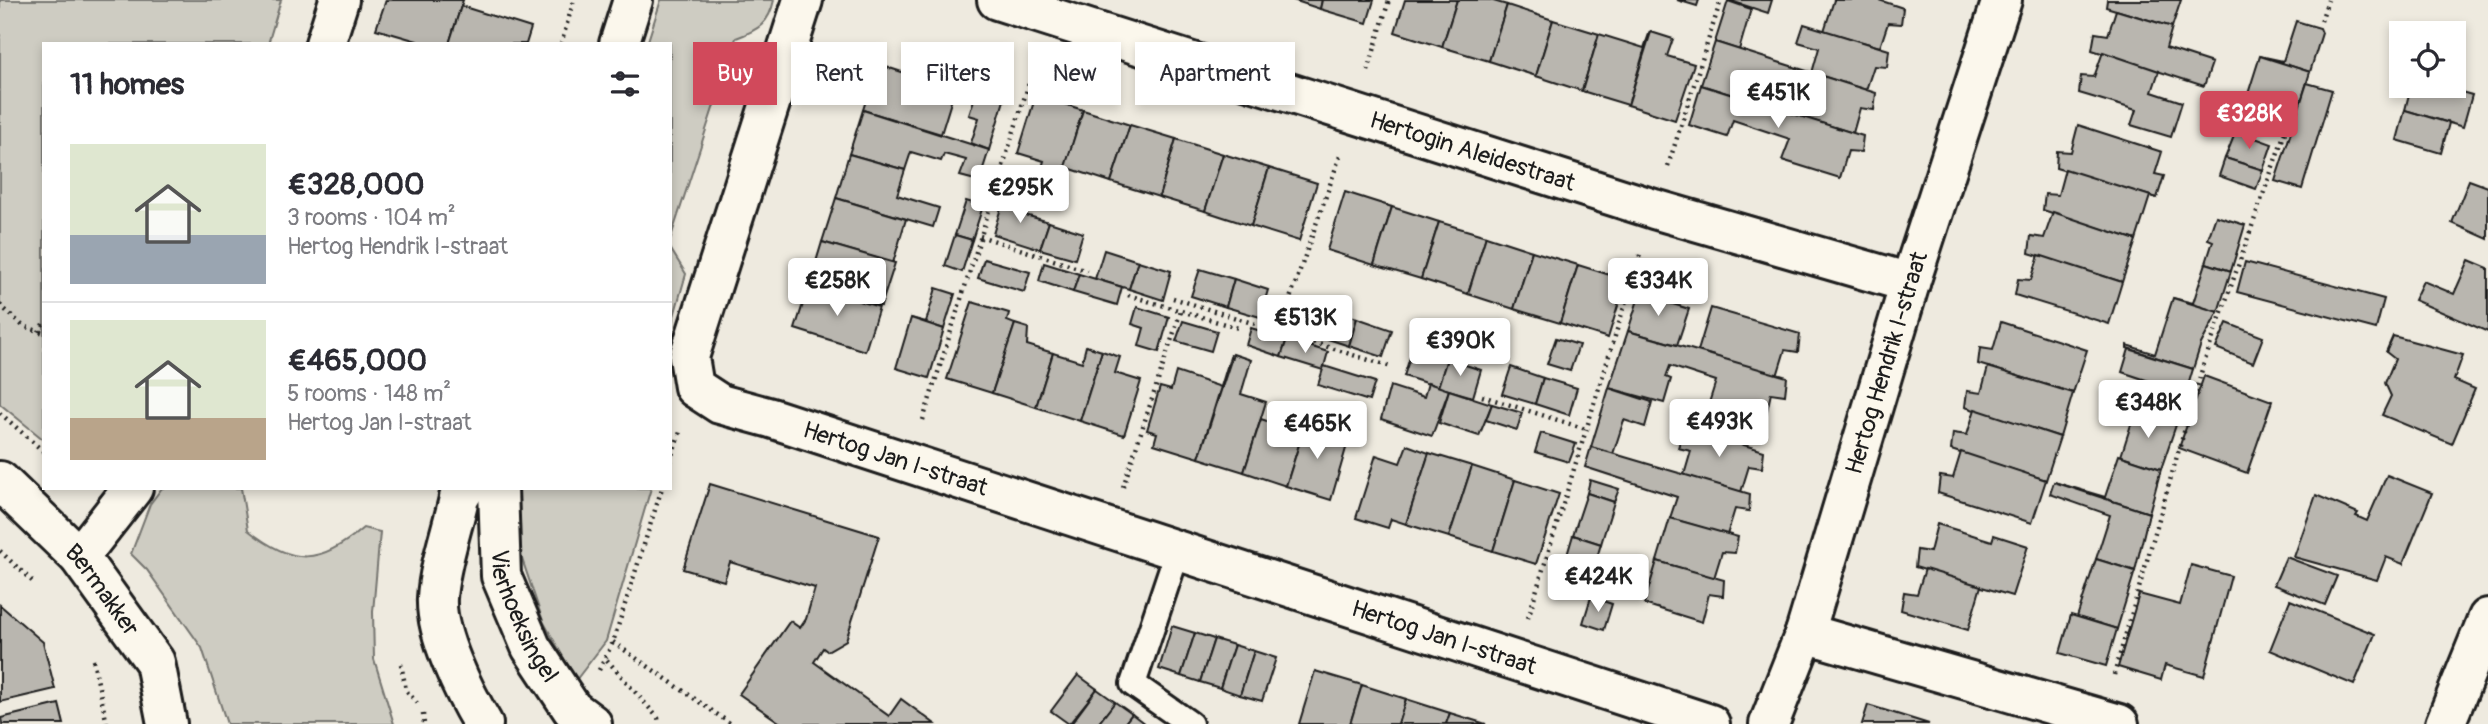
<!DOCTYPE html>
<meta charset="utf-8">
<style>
:root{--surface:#fff;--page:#f2f2f3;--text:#2b2b33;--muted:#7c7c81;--line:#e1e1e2;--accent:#d1495b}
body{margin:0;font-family:Pangolin,sans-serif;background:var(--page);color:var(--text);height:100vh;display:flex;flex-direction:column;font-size:26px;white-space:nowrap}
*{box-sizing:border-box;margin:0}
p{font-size:23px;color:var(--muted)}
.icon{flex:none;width:38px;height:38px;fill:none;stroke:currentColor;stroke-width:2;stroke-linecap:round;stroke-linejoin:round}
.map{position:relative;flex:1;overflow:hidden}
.drawer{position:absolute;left:42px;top:42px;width:630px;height:448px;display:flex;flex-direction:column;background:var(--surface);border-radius:0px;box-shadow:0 4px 10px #0003}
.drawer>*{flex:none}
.guide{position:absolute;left:693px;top:42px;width:665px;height:63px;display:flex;gap:14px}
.tools{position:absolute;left:2389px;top:21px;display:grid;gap:14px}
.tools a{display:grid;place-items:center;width:77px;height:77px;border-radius:0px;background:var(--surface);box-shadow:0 4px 10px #0003;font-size:35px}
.price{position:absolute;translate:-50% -60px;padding:0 16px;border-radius:7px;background:#fff;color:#222;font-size:23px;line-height:46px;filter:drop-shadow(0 2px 4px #0008)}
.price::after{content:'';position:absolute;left:50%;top:42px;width:21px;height:16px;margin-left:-10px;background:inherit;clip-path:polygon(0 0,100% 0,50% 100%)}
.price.active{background:var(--accent);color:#fff}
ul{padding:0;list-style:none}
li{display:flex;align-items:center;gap:21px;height:175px;padding:0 28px}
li+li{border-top:2px solid var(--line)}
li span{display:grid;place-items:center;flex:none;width:196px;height:140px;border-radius:0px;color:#555}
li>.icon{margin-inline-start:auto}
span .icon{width:84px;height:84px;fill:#fffc;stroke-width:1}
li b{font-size:30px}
h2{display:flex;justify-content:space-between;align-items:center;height:84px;padding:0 28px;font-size:30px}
.chip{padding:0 24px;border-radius:0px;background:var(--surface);box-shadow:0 4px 10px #0003;font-size:24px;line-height:63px}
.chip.active{background:var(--accent);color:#fff}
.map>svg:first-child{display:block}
</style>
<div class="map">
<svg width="2488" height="724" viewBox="0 0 2488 724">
<rect width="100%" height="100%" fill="#eeeadf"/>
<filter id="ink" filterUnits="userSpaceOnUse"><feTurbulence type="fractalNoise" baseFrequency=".0143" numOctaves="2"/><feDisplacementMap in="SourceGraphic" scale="14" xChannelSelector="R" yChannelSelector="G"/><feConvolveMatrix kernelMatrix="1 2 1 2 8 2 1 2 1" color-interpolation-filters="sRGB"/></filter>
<g filter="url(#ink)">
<g fill="#ceccc2" stroke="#75746f" stroke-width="2">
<path d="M0,0H281L268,44H44V440L0,404Z"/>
<path d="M661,0H774C769,24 758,30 736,38L670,240V44H647Z"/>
<path d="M670,248L686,274L670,330Z"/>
<path d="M162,488H241L248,530C293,566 320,565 363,528L380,532L373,612L374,659L394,724H227L202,648L147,570L131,554L150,504Z"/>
<path d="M516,488H651L606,641L576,680L543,621L519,550Z"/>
</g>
<g fill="#b9b6af" stroke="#1c1c1c" stroke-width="2">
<path d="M386,0H463L449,44H416L417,41L376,29Z"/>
<path d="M1293,0H1322L1320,9Z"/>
<path d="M1322,0H1374L1367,23L1320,9Z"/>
<path d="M1405,0H1457L1442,47L1395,32Z"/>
<path d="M1457,0H1490L1507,5L1489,61L1442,47Z"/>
<path d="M1677,0H1699L1697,6Z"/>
<path d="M1728,0H1772L1768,13Z"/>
<path d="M1834,0H1879L1903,8L1901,24L1888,23L1880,47L1824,31Z"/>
<path d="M2107,0H2181L2172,27L2106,7Z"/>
<path d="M1728,1L1751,9L1739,50L1715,42Z"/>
<path d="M1507,5L1553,20L1536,76L1489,61Z"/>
<path d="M461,6L531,28L526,44H449Z"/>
<path d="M2116,10L2172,27L2166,48L2212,63L2204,86L2092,50L2095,33L2108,35Z"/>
<path d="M1553,20L1599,34L1582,91L1536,76Z"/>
<path d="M2296,21L2320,28L2322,33L2310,72L2260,56L2283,61Z"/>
<path d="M1804,24L1889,50L1887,67L1874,66L1866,90L1812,73L1819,48L1798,42Z"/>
<path d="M1650,31L1628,105L1582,91L1599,34L1644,48Z"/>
<path d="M1651,32L1673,39L1667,56L1694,64L1675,120L1628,105Z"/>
<path d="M1715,42L1876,93L1874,110L1860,108L1853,133L1798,116L1805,94L1743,75L1736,96L1701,85Z"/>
<path d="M2103,52L2159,71L2152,92L2182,102L2171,137L2131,125L2136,110L2079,93L2081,76L2094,77Z"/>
<path d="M2260,56L2310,72L2297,115H2293L2294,112L2247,97Z"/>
<path d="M877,64L955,89L941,134L863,110Z"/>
<path d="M981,78L1008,87L989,150L971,143L979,118L969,115Z"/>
<path d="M2307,83L2332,90L2302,189L2275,181Z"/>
<path d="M1701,85L1863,136L1861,152L1848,151L1840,178L1782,160L1790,139L1733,120L1727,137L1689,125Z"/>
<path d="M2411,86H2440L2472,95L2463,127L2405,110Z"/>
<path d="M1036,95L1083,110L1056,197L1035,190L1044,161L1018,153Z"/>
<path d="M863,110L989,150L979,181L960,176L966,160L944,154L941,161L911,152L905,170L849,154Z"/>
<path d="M1083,110L1130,125L1111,182L1065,167Z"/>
<path d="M2405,110L2449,123L2441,153L2397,140Z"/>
<path d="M1130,125L1176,139L1159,197L1111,182Z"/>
<path d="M2078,125L2162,152L2155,174L2164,176L2157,198L2056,168L2057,151L2071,152Z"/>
<path d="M2236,131L2272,144L2263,170L2225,158Z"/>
<path d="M1176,139L1223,154L1205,211L1159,197Z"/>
<path d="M849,154L905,170L897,195L939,208L933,227L836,198Z"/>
<path d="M1223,154L1269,168L1251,226L1205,211Z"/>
<path d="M2225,158L2263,170L2256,189L2219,176Z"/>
<path d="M1269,168L1317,183L1299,241L1251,226Z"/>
<path d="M2065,169L2157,198L2150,196L2136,240L2043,210L2045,194L2058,195Z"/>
<path d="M2469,180L2488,187V239L2452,223Z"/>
<path d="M1345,192L1392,207L1374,265L1327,250Z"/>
<path d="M836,198L906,219L893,263L822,242Z"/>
<path d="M1004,198L1025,204L1022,214L1049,222L1040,249L993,234Z"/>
<path d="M966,201L983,206L972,240L955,235Z"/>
<path d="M1392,207L1439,222L1421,279L1374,265Z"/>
<path d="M2053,212L2136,240L2122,282L2029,253L2031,236L2044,238Z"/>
<path d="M2216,216L2245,225L2231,271L2206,263L2213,241L2208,239Z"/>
<path d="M1049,222L1083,233L1075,259L1040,249Z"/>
<path d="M1439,222L1486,236L1468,294L1421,279Z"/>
<path d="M955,235L972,240L962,272L945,266Z"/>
<path d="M1486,236L1532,251L1514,309L1468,294Z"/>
<path d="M822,242L895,263L881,306L809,285Z"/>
<path d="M1104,250L1138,261L1129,289L1095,279Z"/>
<path d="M1532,251L1578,265L1560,323L1514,309Z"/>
<path d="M2039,255L2122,282L2109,324L2015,295L2018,279L2031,280Z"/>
<path d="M984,259L1030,272L1024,292L978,278Z"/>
<path d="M2469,260L2488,268V332L2414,300L2423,281L2454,294Z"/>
<path d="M1138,261L1171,271L1163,300L1129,289Z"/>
<path d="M2245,262L2384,299L2376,329L2237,292Z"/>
<path d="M1044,263L1079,274L1073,292L1039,281Z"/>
<path d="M2206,263L2231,271L2218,312L2173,298L2193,303Z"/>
<path d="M1578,265L1626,280L1608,338L1560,323Z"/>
<path d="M1200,269L1234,279L1226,307L1191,296Z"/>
<path d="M1079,274L1122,287L1117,305L1073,292Z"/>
<path d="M1234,279L1268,290L1260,317L1226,307Z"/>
<path d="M809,285L879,307L865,351L795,329Z"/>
<path d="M1642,287L1665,295L1663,301L1689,309L1677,345L1628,331Z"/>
<path d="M936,288L955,294L944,329L911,318L926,322Z"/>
<path d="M2173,298L2218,312L2201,344L2193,369L2127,348V345L2155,354Z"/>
<path d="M972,302L1009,313L1007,321L1015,324L992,393L947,379Z"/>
<path d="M1137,307L1169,317L1159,352L1139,346L1144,328L1132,324Z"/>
<path d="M1325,308L1357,318L1349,346L1316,335Z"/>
<path d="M1711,308L1800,334L1798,352L1785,350L1777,376L1698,351Z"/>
<path d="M911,318L944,329L929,378L896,368Z"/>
<path d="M1357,318L1392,330L1383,357L1349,346Z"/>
<path d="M1183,321L1217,331L1211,351L1176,341Z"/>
<path d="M2001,322L2087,350L2073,393L1978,364L1980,348L1993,350Z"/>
<path d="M2227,323L2263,337L2253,363L2216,348Z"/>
<path d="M1015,324L1028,328L1027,345L1053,353L1036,407L992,393Z"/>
<path d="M1251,328L1287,339L1281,357L1246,345Z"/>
<path d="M1628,331L1787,377L1785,395L1771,393L1765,420L1709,403L1716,381L1670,366L1666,377L1671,379L1664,403L1609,388Z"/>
<path d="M2393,336L2463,355L2454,380L2475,389L2452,444L2382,415L2391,396L2385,383L2395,359L2386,352Z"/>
<path d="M1556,338L1579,345L1570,371L1547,364Z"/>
<path d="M1287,339L1328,352L1323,370L1281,357Z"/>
<path d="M1086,346L1102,351L1080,421L1036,407L1053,353L1082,362Z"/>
<path d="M1413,348L1447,359L1438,387L1404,376Z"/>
<path d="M2129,349L2193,369L2178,419L2141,407L2149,381L2122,372Z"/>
<path d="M1102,351L1120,357L1115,373L1141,381L1124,435L1080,421Z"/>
<path d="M1231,354L1199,458L1154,444L1157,433L1147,430L1160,387L1171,390L1176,372L1221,387Z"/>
<path d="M1233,354L1251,360L1241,394L1266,402L1244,472L1199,458Z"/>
<path d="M1447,359L1481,370L1473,397L1438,387Z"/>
<path d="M1324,366L1375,382L1369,401L1318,385Z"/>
<path d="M1511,367L1543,378L1535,404L1502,394Z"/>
<path d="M1988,367L2073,393L2060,437L1965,407L1967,391L1981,393Z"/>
<path d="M2204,376L2272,401L2247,473L2179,448Z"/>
<path d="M1543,378L1577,388L1569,415L1535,404Z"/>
<path d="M1428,383L1449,390L1432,436L1381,419L1390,386L1424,397Z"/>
<path d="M1609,388L1652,402L1645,427L1624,420L1613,454L1591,447Z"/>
<path d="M1449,390L1492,404L1479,436L1439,423Z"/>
<path d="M1492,404L1522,413L1517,430L1486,420Z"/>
<path d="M1281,407L1308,416L1286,486L1244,472L1261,419L1276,424Z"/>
<path d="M1975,409L2060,437L2046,480L1951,450L1953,433L1967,435Z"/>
<path d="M2135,412L2176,425L2161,469L2121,456Z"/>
<path d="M1308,416L1331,423L1325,439L1347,445L1331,500L1286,486Z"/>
<path d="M1684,427L1764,451L1762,468L1749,466L1741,492L1684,475L1691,451L1678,448Z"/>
<path d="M1541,433L1576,444L1569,462L1535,452Z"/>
<path d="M1407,445L1429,453L1406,524L1391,519L1388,528L1356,518L1376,455L1400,463Z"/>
<path d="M1591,447L1750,494L1749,511L1735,509L1727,535L1670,518L1677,497L1585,467Z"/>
<path d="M1961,452L2046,480L2032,523L1938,493L1940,476L1953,478Z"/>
<path d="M1429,453L1472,466L1449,537L1406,524Z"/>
<path d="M2119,455L2161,469L2149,513L2054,482L2105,497Z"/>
<path d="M1472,466L1515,480L1493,551L1449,537Z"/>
<path d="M2387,475L2432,493L2403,564L2386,557L2377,580L2294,557L2316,495L2358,513L2356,516L2367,521Z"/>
<path d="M1515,480L1559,494L1536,564L1493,551Z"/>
<path d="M1590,480L1619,489L1614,502L1587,493Z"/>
<path d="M2054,482L2149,513L2135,571L2096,559L2110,515L2050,494Z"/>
<path d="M710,484L879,536L846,640L827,651L823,648L814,662L889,716L901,699L935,724H782L739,694L790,621L800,628L806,619L815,588L730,562L724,581L683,569Z"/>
<path d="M1587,493L1614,502L1601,544L1573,535Z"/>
<path d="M1670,518L1738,537L1735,553L1722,552L1714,578L1657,561Z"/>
<path d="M1937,524L1992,541L1994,535L2028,546L2012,596L1915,567L1917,550L1930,552Z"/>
<path d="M1573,535L1601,544L1590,581L1562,572Z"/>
<path d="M2286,557L2337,576L2325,605L2274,585Z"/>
<path d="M2096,559L2135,571L2117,629L2077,617Z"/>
<path d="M1657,561L1724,580L1723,596L1709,594L1702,622L1644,604Z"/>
<path d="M2191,565L2231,576L2204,676L2165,665L2161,680L2118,667L2139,594L2180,605Z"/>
<path d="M1925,569L1981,586L1968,630L1901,610L1904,592L1917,594Z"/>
<path d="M1591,597L1612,604L1604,630L1583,623Z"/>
<path d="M2290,600L2375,634L2354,685L2270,650Z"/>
<path d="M0,605L43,642L55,689L0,702Z"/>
<path d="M2071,615L2117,629L2106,666L2060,653Z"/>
<path d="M1172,626L1195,633L1181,676L1159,669Z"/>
<path d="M1195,633L1214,639L1200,682L1181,676Z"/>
<path d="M1214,639L1234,645L1220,688L1200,682Z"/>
<path d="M1234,645L1254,651L1240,695L1220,688Z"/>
<path d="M1254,651L1276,658L1262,701L1240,695Z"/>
<path d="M1315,671L1362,685L1350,724H1299Z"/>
<path d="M1078,675L1097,689L1069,724L1051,711Z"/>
<path d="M1362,685L1406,699L1398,724H1350Z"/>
<path d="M1097,689L1115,702L1098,724H1071Z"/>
<path d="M1406,699L1450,713L1446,724H1398Z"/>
<path d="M1115,702L1132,714L1124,724H1098Z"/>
<path d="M59,704L64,724H2L1,718Z"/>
<path d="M1868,705L1929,724H1862Z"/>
<path d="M1450,713L1486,724H1446Z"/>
<path d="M1132,714L1145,724H1124Z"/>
</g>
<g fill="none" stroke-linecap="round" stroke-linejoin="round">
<g stroke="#1c1c1c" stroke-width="30">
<path id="lane" d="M1178,550L1133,684L1190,724"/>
</g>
<g stroke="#1c1c1c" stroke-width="44">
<g id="street">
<path id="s1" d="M803,0L689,357L694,387L720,404L771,418L1710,724"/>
<path id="s2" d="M997,0L1654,209L1910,283"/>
<path d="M325,44L339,0"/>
<path id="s3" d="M0,481L79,557L155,662L167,724"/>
<path d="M79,557L133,488"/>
<path d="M1805,633L2119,724"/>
<path id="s4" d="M1769,724L1805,633L1910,283L2002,0"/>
<path d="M2445,724L2488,618"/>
</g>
</g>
<g stroke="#1c1c1c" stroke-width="44">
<g id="secondary">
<path d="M619,44L633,0"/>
<path d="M465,488L459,498C452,530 439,566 437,598C435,634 465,694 483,724"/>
<path id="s5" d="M498,488L501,576L531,647L572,709L592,724"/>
</g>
</g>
<g stroke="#1c1c1c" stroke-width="4.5" stroke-dasharray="2 5" stroke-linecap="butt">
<path d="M2321,21L2328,0"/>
<path d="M561,44L574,0"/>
<path d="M1368,71L1389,0"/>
<path d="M1668,166L1721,0"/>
<path d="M980,236L1087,271"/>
<path d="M1128,295L1238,328"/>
<path d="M1173,298L1391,367"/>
<path d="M0,305L23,326L44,333"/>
<path d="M1279,330L1340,156"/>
<path d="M39,332L44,322"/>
<path d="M1482,396L1589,430"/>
<path d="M0,413L44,452"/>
<path d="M923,420L1036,61"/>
<path d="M670,461L680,432"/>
<path d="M1123,487L1181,311"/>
<path d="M0,551L33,582"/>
<path d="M1528,618L1641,252"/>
<path d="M613,642L731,724"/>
<path d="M93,660L107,724"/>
<path d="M607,660L658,718L659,724"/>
<path d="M401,664L406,690L417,703"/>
<path d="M599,670L613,642L662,488"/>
<path d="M2114,675L2203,366L2290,118"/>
<path d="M423,714L424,724"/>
</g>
<use href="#lane" stroke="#fbf7ec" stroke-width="24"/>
<use href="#street" stroke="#fbf7ec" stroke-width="38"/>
<use href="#secondary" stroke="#fbf7ec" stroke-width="38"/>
</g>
</g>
<g text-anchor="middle" stroke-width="7" stroke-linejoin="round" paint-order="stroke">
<g font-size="24" fill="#1c1c1c" stroke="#fbf7ec">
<text dy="8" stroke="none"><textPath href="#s2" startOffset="499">Hertogin Aleidestraat</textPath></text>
<text dy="8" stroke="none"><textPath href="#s4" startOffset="380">Hertog Hendrik I-straat</textPath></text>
<text dy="8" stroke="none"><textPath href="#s1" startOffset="620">Hertog Jan I-straat</textPath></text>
<text dy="8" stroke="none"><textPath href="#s3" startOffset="150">Bermakker</textPath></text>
<text dy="8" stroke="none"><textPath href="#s5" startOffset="133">Vierhoeksingel</textPath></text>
<text dy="8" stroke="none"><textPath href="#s1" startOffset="1197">Hertog Jan I-straat</textPath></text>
</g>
</g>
</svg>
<div class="tools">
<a><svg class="icon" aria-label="locate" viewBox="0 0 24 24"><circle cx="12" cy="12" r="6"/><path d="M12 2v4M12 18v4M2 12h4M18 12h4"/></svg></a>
</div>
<b class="price" style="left:1778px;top:130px">€451K</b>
<b class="price active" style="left:2249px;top:151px">€328K</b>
<b class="price" style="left:1020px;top:225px">€295K</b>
<b class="price" style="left:837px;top:318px">€258K</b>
<b class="price" style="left:1658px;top:318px">€334K</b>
<b class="price" style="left:1305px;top:355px">€513K</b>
<b class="price" style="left:1460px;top:378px">€390K</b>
<b class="price" style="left:2148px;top:440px">€348K</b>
<b class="price" style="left:1719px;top:459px">€493K</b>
<b class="price" style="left:1317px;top:461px">€465K</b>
<b class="price" style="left:1598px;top:614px">€424K</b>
<div class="guide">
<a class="chip active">Buy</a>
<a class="chip">Rent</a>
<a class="chip">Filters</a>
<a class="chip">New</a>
<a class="chip">Apartment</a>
</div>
<section class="drawer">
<h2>11 homes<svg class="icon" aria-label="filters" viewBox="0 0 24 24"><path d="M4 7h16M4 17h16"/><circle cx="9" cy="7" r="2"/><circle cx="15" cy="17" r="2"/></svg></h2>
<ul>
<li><span style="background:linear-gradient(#dfe7d0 65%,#9aa5b1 0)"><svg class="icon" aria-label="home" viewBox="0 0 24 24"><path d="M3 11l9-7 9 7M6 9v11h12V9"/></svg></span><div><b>€328,000</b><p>3 rooms · 104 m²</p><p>Hertog Hendrik I-straat</p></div></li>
<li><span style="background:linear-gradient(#dfe7d0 70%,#b9a48a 0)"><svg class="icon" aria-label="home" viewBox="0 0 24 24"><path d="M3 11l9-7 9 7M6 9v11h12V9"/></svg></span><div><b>€465,000</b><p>5 rooms · 148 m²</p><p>Hertog Jan I-straat</p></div></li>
</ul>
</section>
</div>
